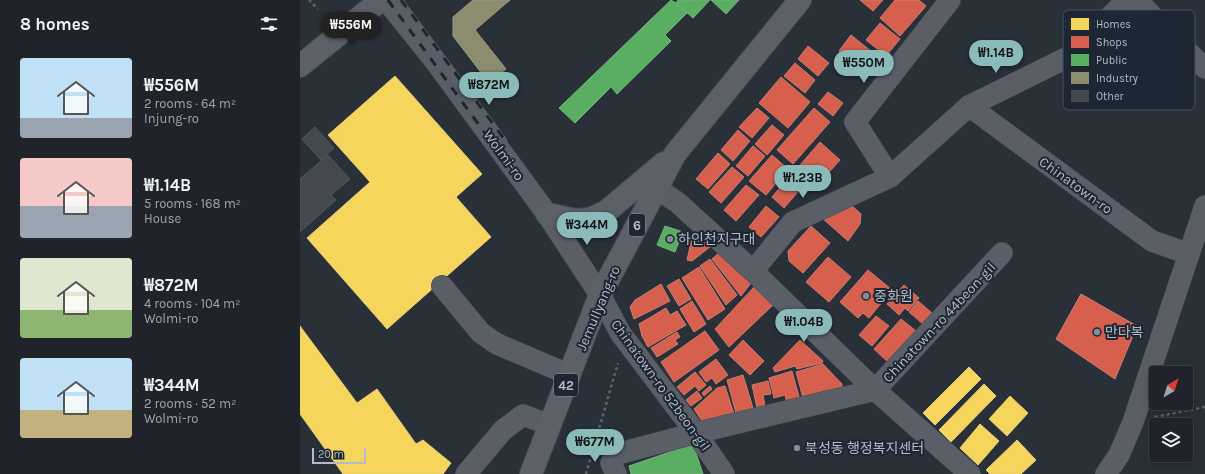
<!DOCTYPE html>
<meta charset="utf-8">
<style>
:root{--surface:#20242a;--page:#282c32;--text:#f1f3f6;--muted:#a2a4a8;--line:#3d4147;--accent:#8bbbb9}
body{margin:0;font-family:Karla,"Noto Sans KR",sans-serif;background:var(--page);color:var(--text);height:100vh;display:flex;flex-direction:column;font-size:15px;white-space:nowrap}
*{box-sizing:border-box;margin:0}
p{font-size:13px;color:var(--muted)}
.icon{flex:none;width:22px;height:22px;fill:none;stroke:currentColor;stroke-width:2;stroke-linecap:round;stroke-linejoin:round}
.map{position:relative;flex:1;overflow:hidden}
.panel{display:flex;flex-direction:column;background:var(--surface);width:300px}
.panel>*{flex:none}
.needle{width:26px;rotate:39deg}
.buttons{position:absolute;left:849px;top:366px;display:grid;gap:8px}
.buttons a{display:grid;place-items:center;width:44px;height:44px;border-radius:4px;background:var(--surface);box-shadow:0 2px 10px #0003,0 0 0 1px var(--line);font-size:20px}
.scale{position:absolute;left:12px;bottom:10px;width:54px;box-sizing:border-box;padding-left:4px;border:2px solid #b4bcc9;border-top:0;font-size:11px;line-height:14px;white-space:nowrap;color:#b4bcc9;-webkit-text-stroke:3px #1d2633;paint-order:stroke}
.price{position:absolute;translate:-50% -34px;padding:0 9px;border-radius:14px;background:var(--accent);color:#111;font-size:13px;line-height:26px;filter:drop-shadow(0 1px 2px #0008)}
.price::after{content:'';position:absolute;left:50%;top:24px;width:12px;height:9px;margin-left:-6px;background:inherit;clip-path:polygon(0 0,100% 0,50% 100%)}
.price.current{background:#222;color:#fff}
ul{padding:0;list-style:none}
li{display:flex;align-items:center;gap:12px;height:100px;padding:0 20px}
li span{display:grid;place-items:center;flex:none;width:112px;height:80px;border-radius:4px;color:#555}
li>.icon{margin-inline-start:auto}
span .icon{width:48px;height:48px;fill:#fffc;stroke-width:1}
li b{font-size:17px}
h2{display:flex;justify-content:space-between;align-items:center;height:48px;padding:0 20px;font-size:17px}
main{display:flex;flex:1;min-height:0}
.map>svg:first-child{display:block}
</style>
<main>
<section class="panel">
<h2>8 homes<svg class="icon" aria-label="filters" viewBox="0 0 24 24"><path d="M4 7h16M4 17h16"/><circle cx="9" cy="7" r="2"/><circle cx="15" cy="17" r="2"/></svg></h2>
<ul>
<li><span style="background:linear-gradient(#bfe0f5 75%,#9aa5b1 0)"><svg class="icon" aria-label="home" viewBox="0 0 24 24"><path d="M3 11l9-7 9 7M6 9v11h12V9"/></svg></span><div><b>₩556M</b><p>2 rooms · 64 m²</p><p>Injung-ro</p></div></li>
<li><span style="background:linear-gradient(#f6c9c9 60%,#9aa5b1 0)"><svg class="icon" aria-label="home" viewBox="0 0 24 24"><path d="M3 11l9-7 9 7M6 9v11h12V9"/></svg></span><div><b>₩1.14B</b><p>5 rooms · 168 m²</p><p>House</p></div></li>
<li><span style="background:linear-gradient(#dfe7d0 65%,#8fb573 0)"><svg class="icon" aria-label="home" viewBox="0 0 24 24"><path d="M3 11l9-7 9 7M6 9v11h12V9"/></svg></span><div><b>₩872M</b><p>4 rooms · 104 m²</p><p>Wolmi-ro</p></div></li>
<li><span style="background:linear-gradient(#bfe0f5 65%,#c2b280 0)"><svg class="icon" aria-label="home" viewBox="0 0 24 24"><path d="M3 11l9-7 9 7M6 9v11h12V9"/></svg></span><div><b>₩344M</b><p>2 rooms · 52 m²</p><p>Wolmi-ro</p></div></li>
</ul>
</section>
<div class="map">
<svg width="905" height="474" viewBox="0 0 905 474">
<rect width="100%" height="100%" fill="#2a3038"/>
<g fill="#f6d55c" stroke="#e2ce7d">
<path d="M95,76L182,174L156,197L191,237L87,329L7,238L70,182L28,135Z"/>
<path d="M0,326L57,403L77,389L116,444L123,440L151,463L143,474H43L0,414Z"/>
<path d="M669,367L681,379L635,425L623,413Z"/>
<path d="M684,384L696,396L651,442L639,430Z"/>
<path d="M710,396L728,413L707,436L689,419Z"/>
<path d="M680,424L699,441L678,465L660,448Z"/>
<path d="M717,440L736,460L721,474H690L686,470Z"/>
</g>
<g fill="#d6604d" stroke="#cc7c72">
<path d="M560,0H583L573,11Z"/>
<path d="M595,0H619L626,6L600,36L580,18Z"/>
<path d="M580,23L600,39L586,56L566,40Z"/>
<path d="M551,35L582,60L569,76L539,51Z"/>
<path d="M508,46L529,63L518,76L498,59Z"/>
<path d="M495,63L515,80L505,93L484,76Z"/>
<path d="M481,77L510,102L488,128L459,103Z"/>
<path d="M528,92L543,103L533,116L518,104Z"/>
<path d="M457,108L469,118L452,138L439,127Z"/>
<path d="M514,108L530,122L493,164L477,150Z"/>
<path d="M472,125L484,135L467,155L455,144Z"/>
<path d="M438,130L450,141L433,161L421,150Z"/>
<path d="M520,142L540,160L514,189L494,172Z"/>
<path d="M453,146L465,156L448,176L436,166Z"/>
<path d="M418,153L430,164L408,189L396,179Z"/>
<path d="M472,155L488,169L466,195L449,181Z"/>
<path d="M432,167L444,177L421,203L409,192Z"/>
<path d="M489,177L502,187L484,208L472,197Z"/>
<path d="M446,185L459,195L436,221L424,210Z"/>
<path d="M549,203L561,214L560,224L548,241L521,217Z"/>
<path d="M466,206L479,217L461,237L449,227Z"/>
<path d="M511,226L530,243L503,273L489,261L488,251Z"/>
<path d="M393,233L410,247L392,261L387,260Z"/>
<path d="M419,253L451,283L441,296L412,259Z"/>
<path d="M528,257L551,277L529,302L506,282Z"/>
<path d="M410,259L437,295L426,305L400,266Z"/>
<path d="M399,267L425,309L408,320L382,278Z"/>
<path d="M568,270L592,290L569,318L563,313L558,318L540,302Z"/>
<path d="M379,279L391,299L379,306L367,286Z"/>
<path d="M361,284L370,301L334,319L330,307L335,300Z"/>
<path d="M604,285L619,298L608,311L605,308L599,315L587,304Z"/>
<path d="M455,286L473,305L429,347L415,329Z"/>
<path d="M781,294L837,326L815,379L756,339Z"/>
<path d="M392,301L406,324L394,332L380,309Z"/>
<path d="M618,301L632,313L623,324L609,312Z"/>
<path d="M366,308L370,315L377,311L386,325L348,347L342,336L339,324Z"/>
<path d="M576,316L589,326L572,346L559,335Z"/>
<path d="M601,319L616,331L588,362L574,349Z"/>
<path d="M405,331L419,350L374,382L361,362Z"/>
<path d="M377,332L380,337L375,340L378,344L357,357L351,348Z"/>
<path d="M443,340L464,361L450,375L429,355Z"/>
<path d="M500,340L523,361L522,363L497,369L495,366L475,372L473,368Z"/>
<path d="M416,359L428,375L416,384L412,378L406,382L399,372Z"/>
<path d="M523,364L542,384V386L503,398L496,372Z"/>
<path d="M492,371L500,400L487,403L485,395L474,398L469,378Z"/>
<path d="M395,372L406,385L399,391L395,386L384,395L377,387Z"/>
<path d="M443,375L453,408L436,413L427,380Z"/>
<path d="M468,381L471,394L463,395L465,406L457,408L452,385Z"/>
<path d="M410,386L412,389L404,396L402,393Z"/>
<path d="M425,386L434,414L402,421L394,409L417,388Z"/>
<path d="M397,391L402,398L391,406L386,400Z"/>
</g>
<g fill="#5aae61" stroke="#75b280">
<path d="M371,0L376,3L387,13L365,35L371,41L317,94L311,87L275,123L259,108Z"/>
<path d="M378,0H410L393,18L376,3Z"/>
<path d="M411,0H439L426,14Z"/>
<path d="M365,226L383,232L375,252L357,245Z"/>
<path d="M393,444L403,474H331L329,466Z"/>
</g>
<path fill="#8c8c6e" stroke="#989a89" d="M173,0H210L175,30L206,69L189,83L153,36V17Z"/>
<g fill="#444950" stroke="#52575f">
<path d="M15,127L34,148L21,160L2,139Z"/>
<path d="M28,155L50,179L31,195L36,200L0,232V179Z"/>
</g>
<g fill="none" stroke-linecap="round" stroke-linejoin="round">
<g stroke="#484c53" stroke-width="22">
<g id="minor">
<path d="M86,0L138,65L247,214L300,295L321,334L396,433L424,474"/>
<path d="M837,0L872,37L905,68"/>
<path d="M669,106L852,241L889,254"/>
<path d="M590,177L555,122L650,0"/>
<path d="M356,188L377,202L453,271L575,390L670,474"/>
<path d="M453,271L493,222L590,177L669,106L770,56L827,0"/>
<path d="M142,286L181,333L197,344L270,375"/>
<path d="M166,474L203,430L223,415L250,425"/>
<path d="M316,474L311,463L317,454L396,433L575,390L702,253"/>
<path d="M806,474L819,455L833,422L905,206"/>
</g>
</g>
<g stroke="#484c55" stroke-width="24">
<g id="major">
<path d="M0,66L81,0"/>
<path d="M247,214L275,220L290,219L307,211L364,163"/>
<path d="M231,474L300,295L375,154L500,0"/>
</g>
</g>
<g stroke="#5d636a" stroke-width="2.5" stroke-dasharray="3 3" stroke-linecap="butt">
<path d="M9,0L18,9"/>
<path d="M855,417L905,407"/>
<path d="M286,474L318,363"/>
</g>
<use href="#minor" stroke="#5a5e66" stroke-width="21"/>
<use href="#major" stroke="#5c6168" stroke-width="22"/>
<g stroke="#595d64" stroke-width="4.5">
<g id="rail">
<path d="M88,0L195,147"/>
<path d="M101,0L205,140"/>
</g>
</g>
<use href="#rail" stroke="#1d2633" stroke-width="3" stroke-dasharray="9" stroke-linecap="butt"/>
</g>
<g fill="#848b96" stroke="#1d2633" stroke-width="1.5">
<circle cx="370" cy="239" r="4"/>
<circle cx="566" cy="296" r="4"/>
<circle cx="797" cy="332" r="4"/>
<circle cx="497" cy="448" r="4"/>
</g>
<g text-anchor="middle" stroke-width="4" stroke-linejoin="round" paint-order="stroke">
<g fill="#1d2633" stroke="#878f9c" stroke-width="1">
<rect x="329" y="214" width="16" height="22" rx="3"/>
<rect x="254" y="374" width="24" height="22" rx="3"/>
</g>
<g font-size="13" font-weight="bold" fill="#b4bcc9">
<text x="337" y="230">6</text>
<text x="266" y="390">42</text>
</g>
<g font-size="14" fill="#b4bcc9" stroke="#1d2633">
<text transform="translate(204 155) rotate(54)" y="5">Wolmi-ro</text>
<text transform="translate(776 185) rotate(36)" y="5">Chinatown-ro</text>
<text transform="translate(298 308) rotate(-67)" y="5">Jemullyang-ro</text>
<text transform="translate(639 322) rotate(-47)" y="5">Chinatown-ro 44beon-gil</text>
<text transform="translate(361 385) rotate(54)" y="5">Chinatown-ro 52beon-gil</text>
</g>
<g font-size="14" fill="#b4bcc9" stroke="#1d2633" text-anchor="start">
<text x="378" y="244">하인천지구대</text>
<text x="574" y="301">중화원</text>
<text x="805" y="337">만다복</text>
<text x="505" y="453">북성동 행정복지센터</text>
</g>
</g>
<rect x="763" y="10" width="132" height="100" rx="6" fill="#1d2633" stroke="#4a5360" stroke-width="1"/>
<rect x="771" y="18" width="18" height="12" fill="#f6d55c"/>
<rect x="771" y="36" width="18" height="12" fill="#d6604d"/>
<rect x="771" y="54" width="18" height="12" fill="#5aae61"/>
<rect x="771" y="72" width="18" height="12" fill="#8c8c6e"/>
<rect x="771" y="90" width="18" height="12" fill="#444950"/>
<g font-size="11" fill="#b4bcc9">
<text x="796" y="28">Homes</text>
<text x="796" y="46">Shops</text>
<text x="796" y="64">Public</text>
<text x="796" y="82">Industry</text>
<text x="796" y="100">Other</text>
</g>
</svg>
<div class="buttons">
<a><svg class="needle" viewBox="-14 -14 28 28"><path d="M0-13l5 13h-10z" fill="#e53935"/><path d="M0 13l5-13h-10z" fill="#a2a4a8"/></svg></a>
<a><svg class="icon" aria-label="layers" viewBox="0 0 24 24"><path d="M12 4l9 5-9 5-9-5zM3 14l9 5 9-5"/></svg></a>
</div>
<div class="scale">20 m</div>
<b class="price current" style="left:51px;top:46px">₩556M</b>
<b class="price" style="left:696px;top:74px">₩1.14B</b>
<b class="price" style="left:564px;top:84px">₩550M</b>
<b class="price" style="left:189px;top:106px">₩872M</b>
<b class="price" style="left:503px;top:199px">₩1.23B</b>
<b class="price" style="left:287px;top:246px">₩344M</b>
<b class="price" style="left:504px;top:343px">₩1.04B</b>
<b class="price" style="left:295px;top:463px">₩677M</b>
</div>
</main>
